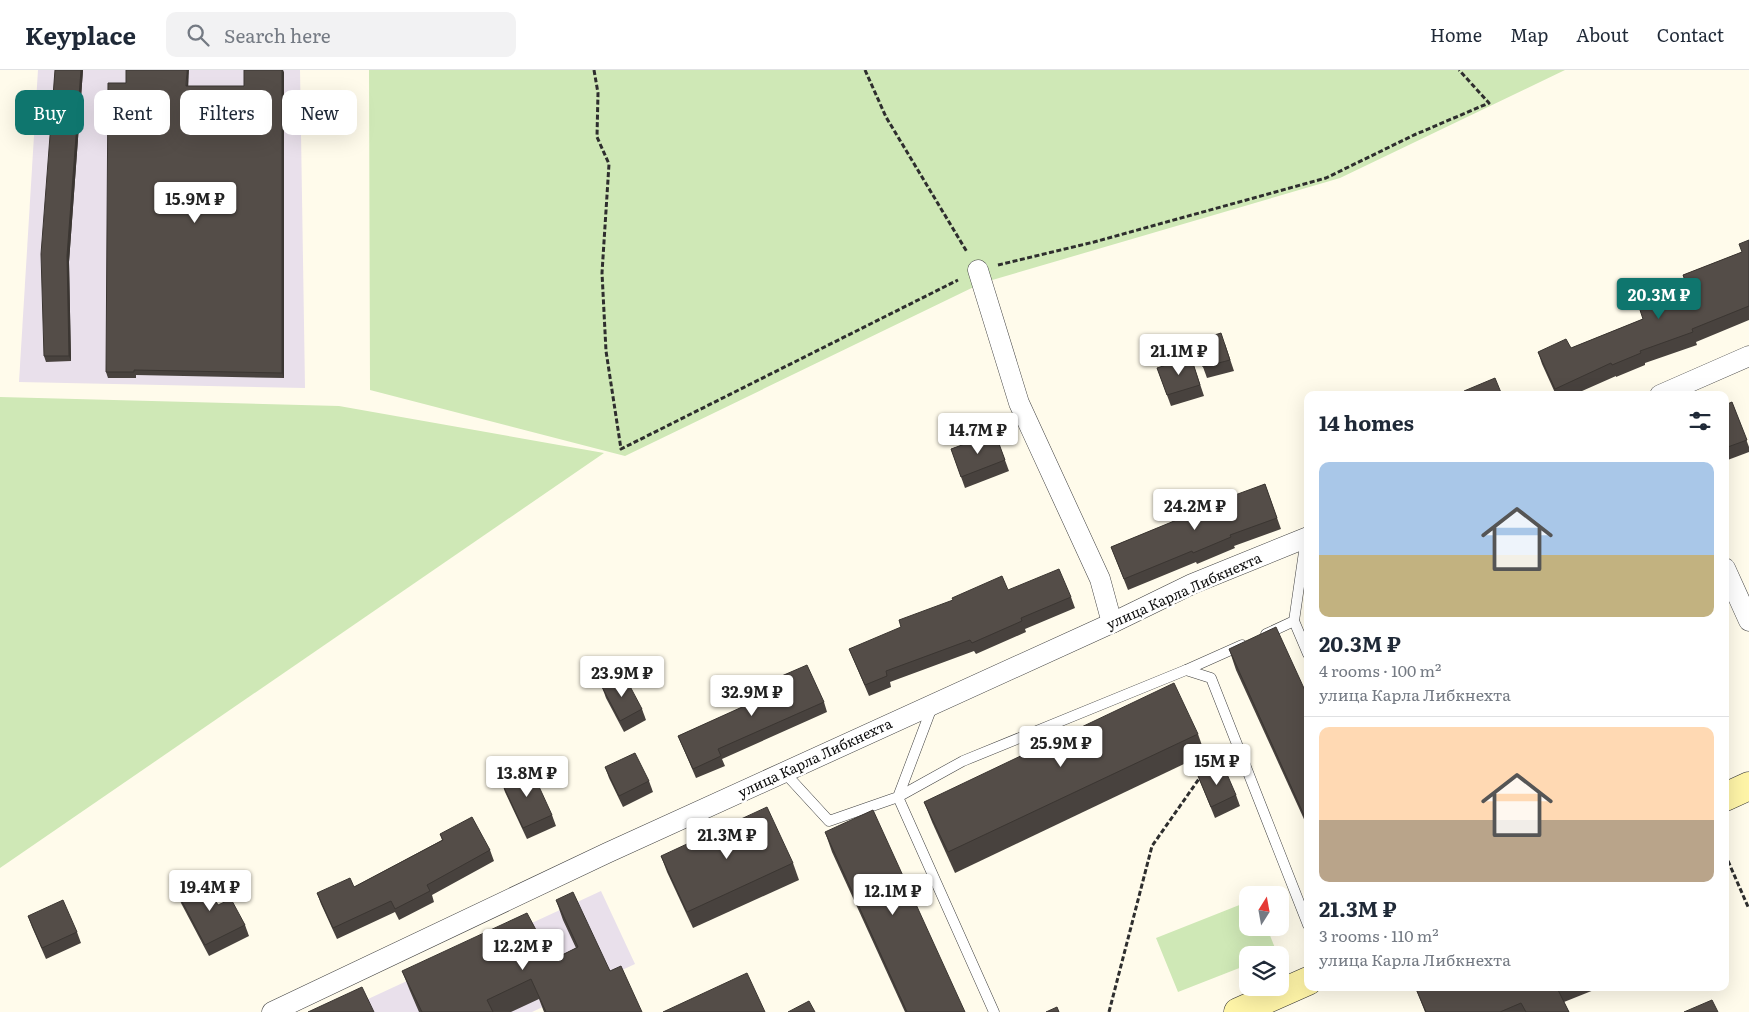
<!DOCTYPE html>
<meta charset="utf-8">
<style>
:root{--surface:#fff;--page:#f2f2f3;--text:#1f2937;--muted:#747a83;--line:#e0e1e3;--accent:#0f766e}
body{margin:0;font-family:Literata,serif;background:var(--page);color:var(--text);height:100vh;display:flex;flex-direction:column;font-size:19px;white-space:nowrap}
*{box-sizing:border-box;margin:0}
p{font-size:16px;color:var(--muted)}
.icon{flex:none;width:28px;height:28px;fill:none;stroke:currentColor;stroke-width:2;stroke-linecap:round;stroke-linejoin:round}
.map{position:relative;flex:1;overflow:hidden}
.sheet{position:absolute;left:1304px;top:321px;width:425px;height:600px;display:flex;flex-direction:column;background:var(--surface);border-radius:10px;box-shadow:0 5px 20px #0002}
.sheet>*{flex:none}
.hud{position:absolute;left:15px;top:20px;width:475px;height:45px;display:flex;gap:10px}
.needle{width:32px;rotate:11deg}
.fabs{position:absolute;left:1239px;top:816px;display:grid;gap:10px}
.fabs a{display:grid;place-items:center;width:50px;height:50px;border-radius:10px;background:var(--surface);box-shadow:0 5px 20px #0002;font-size:25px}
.price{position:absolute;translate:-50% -42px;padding:0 11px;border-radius:5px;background:#fff;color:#222;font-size:16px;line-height:32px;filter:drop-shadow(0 1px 2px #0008)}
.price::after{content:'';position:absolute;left:50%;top:30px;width:15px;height:11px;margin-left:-8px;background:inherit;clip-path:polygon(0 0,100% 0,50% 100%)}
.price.current{background:var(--accent);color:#fff}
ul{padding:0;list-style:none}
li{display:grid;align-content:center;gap:10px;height:265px;padding:0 15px}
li+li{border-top:1px solid var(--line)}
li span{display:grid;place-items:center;height:155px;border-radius:10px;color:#555}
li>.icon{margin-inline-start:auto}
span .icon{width:90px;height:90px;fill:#fffc;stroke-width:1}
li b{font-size:21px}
h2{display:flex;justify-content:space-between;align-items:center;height:60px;padding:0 15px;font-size:21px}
.tag{padding:0 18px;border-radius:10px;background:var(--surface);box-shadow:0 5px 20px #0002;font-size:18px;line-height:45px}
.tag.current{background:var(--accent);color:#fff}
header{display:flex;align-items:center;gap:30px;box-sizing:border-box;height:70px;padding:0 25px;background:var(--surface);border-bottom:1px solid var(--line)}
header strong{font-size:24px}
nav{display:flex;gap:28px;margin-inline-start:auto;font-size:18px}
.search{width:350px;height:45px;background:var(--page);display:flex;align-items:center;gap:12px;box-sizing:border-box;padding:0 18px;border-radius:10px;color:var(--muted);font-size:19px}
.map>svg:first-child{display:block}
</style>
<header>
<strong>Keyplace</strong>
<div class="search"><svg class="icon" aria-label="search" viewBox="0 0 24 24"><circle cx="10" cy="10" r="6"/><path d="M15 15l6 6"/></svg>Search here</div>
<nav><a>Home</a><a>Map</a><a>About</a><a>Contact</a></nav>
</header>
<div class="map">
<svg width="1749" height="942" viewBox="0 0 1749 942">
<rect width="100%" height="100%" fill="#fffbeb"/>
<g fill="#e9e0eb">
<path d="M38,0H300L305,318L19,312Z"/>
<path d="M601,821L635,894L532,942H340Z"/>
</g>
<g fill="#cfe8b6">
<path d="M369,0H1565L1340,108L982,213L625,386L370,320Z"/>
<path d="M0,327L339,336L604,383L0,798Z"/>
<path d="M1247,832L1248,858H1267L1277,883L1272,885H1248L1247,895L1178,922L1156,868Z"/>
</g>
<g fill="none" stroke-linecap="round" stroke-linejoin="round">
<g stroke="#3f3f3f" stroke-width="11">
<g id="lane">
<path d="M1294,551L1308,584"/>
<path d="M1266,564L1294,551L1306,468"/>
<path d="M1186,600L1242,575"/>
<path d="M784,702L829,751L898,727L932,637"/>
<path d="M994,942L898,727L963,691L1186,600L1211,608L1308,855"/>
</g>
</g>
<g stroke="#3f3f3f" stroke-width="21">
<g id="street">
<path d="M978,200L1019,333L1100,509L1112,553"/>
<path d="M1660,325L1749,286"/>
<path d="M1725,498L1749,551"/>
<path d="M272,942L607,783L1112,553L1192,514L1308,467"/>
</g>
</g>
<g stroke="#2e2e2e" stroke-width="29">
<g id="secondary">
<path d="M1725,727L1749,716"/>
<path d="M1238,942L1308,911"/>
</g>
</g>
<g stroke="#2e2e2e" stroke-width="3" stroke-dasharray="5 2.5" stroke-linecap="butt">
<path d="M594,0L598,23L597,67L609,94L602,203L606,281L621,379L958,210"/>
<path d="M865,0L886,47L967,182"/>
<path d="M998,195L1094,172L1326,108L1414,65L1489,33L1459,0"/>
<path d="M1725,784L1749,839"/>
<path d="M1109,942L1152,776L1201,706L1222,685"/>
</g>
<use href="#lane" stroke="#fff" stroke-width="10"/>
<use href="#street" stroke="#fff" stroke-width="20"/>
<use href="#secondary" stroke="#fef4a7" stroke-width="28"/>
</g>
<g fill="#48423e">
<path d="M55,0H83L69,192L71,291L46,292L44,286Z"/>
<path d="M244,0H283L284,3V308L136,305V308H108L106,302L188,16H244Z"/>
<path d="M1749,170V250L1696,272L1697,275L1645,293V295L1616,307V306L1573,325H1556L1542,294L1538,282L1571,278L1643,249L1688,219L1683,205L1742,182Z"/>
<path d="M1225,274L1234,301L1207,308L1203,297Z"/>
<path d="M1191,287L1204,326L1171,336L1157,298Z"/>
<path d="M1732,332L1749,377V382L1725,391V335Z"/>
<path d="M995,363L1009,401L965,418L951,379Z"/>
<path d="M1265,414L1281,459L1234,476L1235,478L1197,494L1196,492L1128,520L1111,477Z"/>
<path d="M1008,520L1071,527L1075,538L1025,559L1026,562L976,584L974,581L890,612L891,617L869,626L849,579Z"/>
<path d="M1229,579L1308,627V758L1236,600Z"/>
<path d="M777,608L824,632L827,642L722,689L725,696L696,708L678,666L781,620Z"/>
<path d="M602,617L642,639L646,650L624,662L606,628Z"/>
<path d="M1198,664L1205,684L955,803L932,752L924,732Z"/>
<path d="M605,697L649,711L653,722L623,737L609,708Z"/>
<path d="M1198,706L1236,725L1240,736L1215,748Z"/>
<path d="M501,711L552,745L556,756L527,769L505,722Z"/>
<path d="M825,762L965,942H905L832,782Z"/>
<path d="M440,764L490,780L494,791L432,825L434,832L399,850L395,842L337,869L321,834L317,823L354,817L442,770Z"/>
<path d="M661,786L793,793L799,810L693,858L667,802Z"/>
<path d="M177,822L218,835L245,855L249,866L209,886L181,833Z"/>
<path d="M556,830L642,942H544L539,929L511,942H419L410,921L402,901L552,890L576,878L563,850Z"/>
<path d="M28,846L77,862L81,873L46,889L32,857Z"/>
<path d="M1421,918H1593L1594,920L1564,932L1569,942H1425L1416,919Z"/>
</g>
<g fill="#3b3632">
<path d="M81,0H83L69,192L71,291L69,286L67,186Z"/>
<path d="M187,0H189L188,21L186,16Z"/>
<path d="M282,0H283L284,3V308L282,303Z"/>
</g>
<g fill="#544d48" stroke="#3b3632">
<path d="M55,0H81L67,186L69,286H44L41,184Z"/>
<path d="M126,0H187L186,16H244V0H282V303L134,300V302H106L108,13H126Z"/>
<path d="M1749,170V236L1692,259L1693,262L1640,281L1641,283L1612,295L1611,293L1555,319L1538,282L1566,269L1571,278L1643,249L1639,237L1688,219L1683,205L1742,182L1739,174Z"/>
<path d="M1221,263L1230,290L1203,297L1195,271Z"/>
<path d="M1191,287L1200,315L1167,325L1157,298Z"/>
<path d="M1495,308L1502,325H1465L1464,321Z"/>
<path d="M1732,332L1747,370L1725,378V335Z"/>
<path d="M995,363L1005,390L961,407L951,379Z"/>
<path d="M1265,414L1277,448L1230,465L1231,467L1193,483L1192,481L1124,509L1111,477L1179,449L1178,446Z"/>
<path d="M1059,499L1071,527L1021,548L1022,551L972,573L970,570L886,601L887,606L865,615L849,579L901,557L899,550L953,530L952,528L1002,506L1008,520Z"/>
<path d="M1276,557L1308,627V754L1229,579Z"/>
<path d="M807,595L824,632L718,679L721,686L693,699L678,666L782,619L777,608Z"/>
<path d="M624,605L642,639L620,651L602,617Z"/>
<path d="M1174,613L1198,664L948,782L924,732Z"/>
<path d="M635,683L649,711L619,726L605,697Z"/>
<path d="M1223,695L1236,725L1211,737L1198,706Z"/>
<path d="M530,697L552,745L523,758L501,711Z"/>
<path d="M767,737L793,793L687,842L661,786Z"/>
<path d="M873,740L965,942H907L825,762Z"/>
<path d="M472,747L490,780L427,815L430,821L395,839L391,831L333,858L317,823L350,808L354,817L443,770L440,764Z"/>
<path d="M203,808L218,835L231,829L245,855L205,875L177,822Z"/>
<path d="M573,822L610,901L621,896L642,942H546L531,909L487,930L493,942H422L402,901L527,843L552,890L578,877L556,830Z"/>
<path d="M63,830L77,862L42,878L28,846Z"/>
<path d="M747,903L765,942H663Z"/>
<path d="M362,917L374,942H308Z"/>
<path d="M1421,918H1558H1557L1569,942H1526L1521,933L1500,942H1426L1416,919Z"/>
<path d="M1712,930L1718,942H1684Z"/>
<path d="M809,931L815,942H788Z"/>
<path d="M1057,937L1059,942H1046Z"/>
</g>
<g text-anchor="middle" stroke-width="5" stroke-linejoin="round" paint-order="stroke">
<g font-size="14" fill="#0c0c0c" stroke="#fff">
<text transform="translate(1184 521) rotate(-24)" y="5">улица Карла Либкнехта</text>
<text transform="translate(815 688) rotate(-25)" y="5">улица Карла Либкнехта</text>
</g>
</g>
</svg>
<div class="fabs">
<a><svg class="needle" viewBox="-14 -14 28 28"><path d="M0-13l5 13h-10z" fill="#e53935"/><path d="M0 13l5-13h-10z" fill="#747a83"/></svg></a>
<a><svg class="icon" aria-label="layers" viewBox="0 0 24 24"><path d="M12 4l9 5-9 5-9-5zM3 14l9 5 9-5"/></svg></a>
</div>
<b class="price" style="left:195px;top:154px">15.9M ₽</b>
<b class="price current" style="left:1659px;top:250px">20.3M ₽</b>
<b class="price" style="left:1179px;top:306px">21.1M ₽</b>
<b class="price" style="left:978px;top:385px">14.7M ₽</b>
<b class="price" style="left:1195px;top:461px">24.2M ₽</b>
<b class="price" style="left:622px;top:628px">23.9M ₽</b>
<b class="price" style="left:752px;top:647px">32.9M ₽</b>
<b class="price" style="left:1061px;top:698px">25.9M ₽</b>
<b class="price" style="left:1217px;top:716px">15M ₽</b>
<b class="price" style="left:527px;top:728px">13.8M ₽</b>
<b class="price" style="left:727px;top:790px">21.3M ₽</b>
<b class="price" style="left:210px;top:842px">19.4M ₽</b>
<b class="price" style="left:893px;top:846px">12.1M ₽</b>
<b class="price" style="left:523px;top:901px">12.2M ₽</b>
<div class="hud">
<a class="tag current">Buy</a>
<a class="tag">Rent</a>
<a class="tag">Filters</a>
<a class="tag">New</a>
</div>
<section class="sheet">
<h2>14 homes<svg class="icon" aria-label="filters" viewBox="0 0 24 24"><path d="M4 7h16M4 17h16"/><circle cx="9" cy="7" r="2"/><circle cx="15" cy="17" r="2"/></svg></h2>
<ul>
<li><span style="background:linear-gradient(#a9c7e8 60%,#c2b280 0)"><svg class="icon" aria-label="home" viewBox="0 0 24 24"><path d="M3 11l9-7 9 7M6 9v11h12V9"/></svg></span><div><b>20.3M ₽</b><p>4 rooms · 100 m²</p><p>улица Карла Либкнехта</p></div></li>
<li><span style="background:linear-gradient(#ffd9b3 60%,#b9a48a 0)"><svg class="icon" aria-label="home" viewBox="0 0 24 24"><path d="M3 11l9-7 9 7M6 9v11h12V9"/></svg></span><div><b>21.3M ₽</b><p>3 rooms · 110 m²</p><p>улица Карла Либкнехта</p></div></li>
</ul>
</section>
</div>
